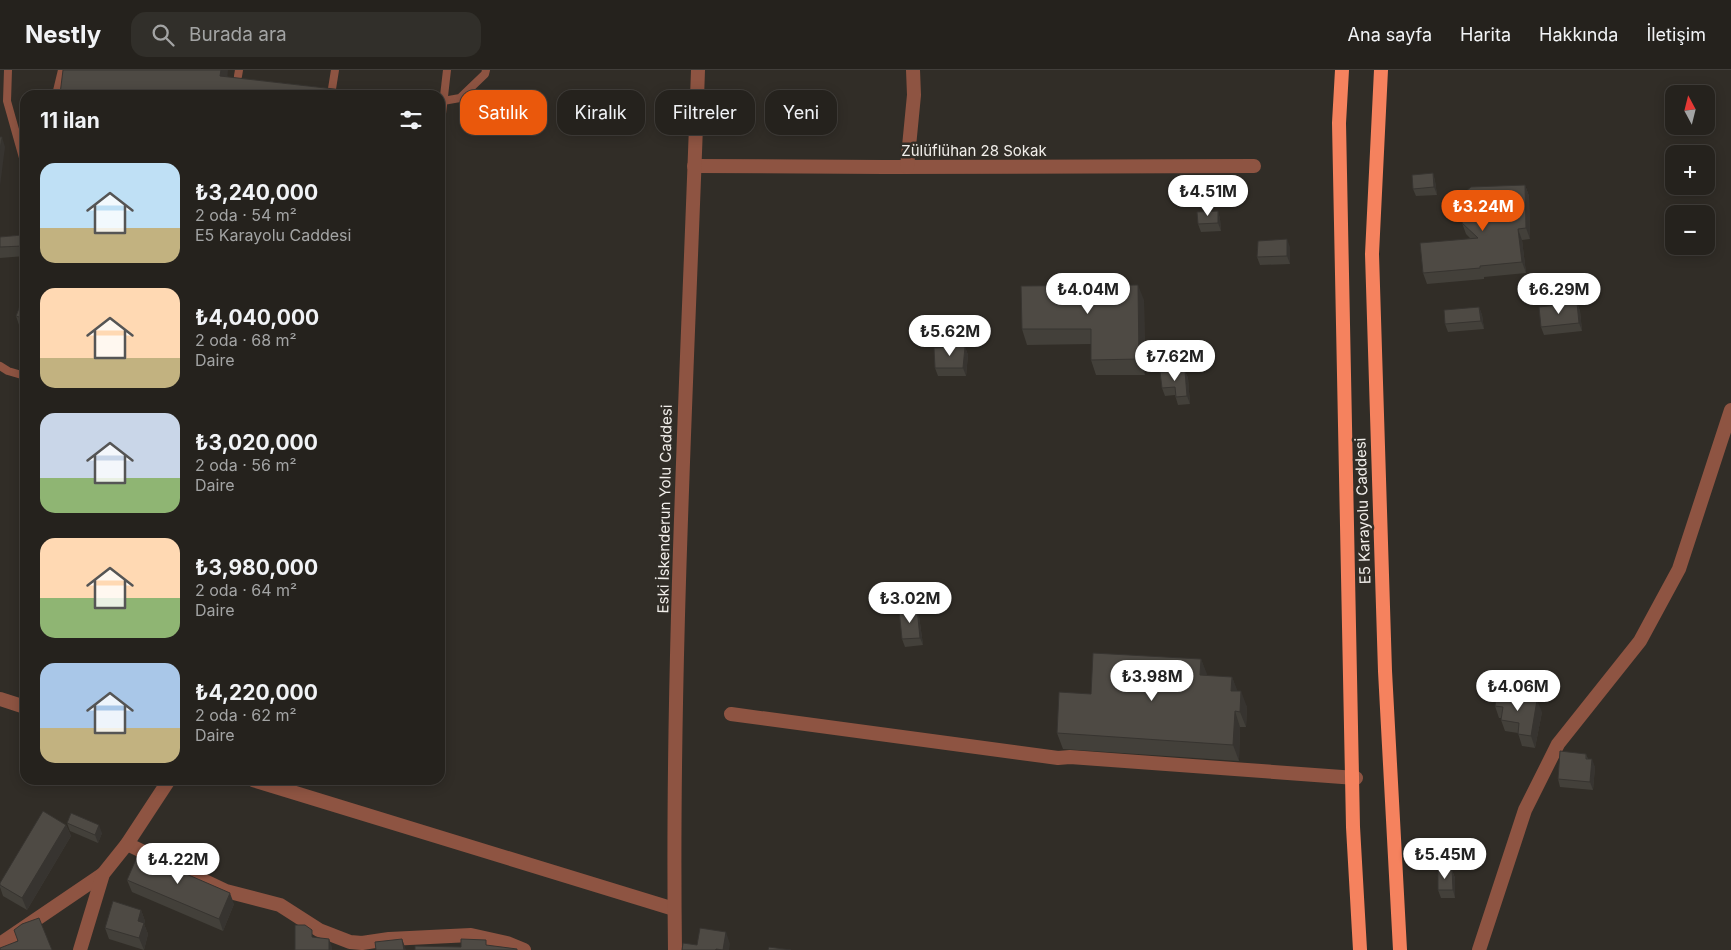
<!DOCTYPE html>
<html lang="tr">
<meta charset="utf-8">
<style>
:root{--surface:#25221d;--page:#312f2a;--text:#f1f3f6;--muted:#a3a4a4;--line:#423f3b;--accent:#ea580c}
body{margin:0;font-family:Inter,sans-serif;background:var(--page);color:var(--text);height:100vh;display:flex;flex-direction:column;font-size:19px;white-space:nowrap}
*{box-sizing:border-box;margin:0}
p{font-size:16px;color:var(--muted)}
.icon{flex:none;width:28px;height:28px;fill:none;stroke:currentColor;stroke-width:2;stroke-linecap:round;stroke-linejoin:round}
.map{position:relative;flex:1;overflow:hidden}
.details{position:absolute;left:20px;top:20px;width:425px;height:695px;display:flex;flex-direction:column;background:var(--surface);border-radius:15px;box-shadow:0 2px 12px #0003,0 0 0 1px var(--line)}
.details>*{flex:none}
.top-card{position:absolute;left:460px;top:20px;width:475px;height:45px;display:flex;gap:10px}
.needle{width:32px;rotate:353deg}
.buttons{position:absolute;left:1665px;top:15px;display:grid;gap:10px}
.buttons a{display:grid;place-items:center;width:50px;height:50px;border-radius:10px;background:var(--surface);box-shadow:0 2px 12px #0003,0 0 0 1px var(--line);font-size:25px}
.price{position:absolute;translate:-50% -42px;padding:0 11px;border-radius:18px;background:#fff;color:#222;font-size:16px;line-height:32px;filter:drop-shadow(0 1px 2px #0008)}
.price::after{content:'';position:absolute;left:50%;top:30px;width:15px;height:11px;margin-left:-8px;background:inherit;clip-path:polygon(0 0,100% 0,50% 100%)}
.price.on{background:var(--accent);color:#fff}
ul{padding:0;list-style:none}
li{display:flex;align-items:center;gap:15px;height:125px;padding:0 20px}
li span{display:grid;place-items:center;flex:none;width:140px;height:100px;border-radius:15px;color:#555}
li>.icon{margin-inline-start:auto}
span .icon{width:60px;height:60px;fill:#fffc;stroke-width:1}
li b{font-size:21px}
h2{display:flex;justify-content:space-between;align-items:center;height:60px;padding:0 20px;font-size:21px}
.tag{padding:0 18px;border-radius:15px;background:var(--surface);box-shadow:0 2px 12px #0003,0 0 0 1px var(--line);font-size:18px;line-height:45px}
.tag.on{background:var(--accent);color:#fff}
header{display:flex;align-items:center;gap:30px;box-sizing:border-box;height:70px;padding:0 25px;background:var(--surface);border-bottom:1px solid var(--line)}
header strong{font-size:24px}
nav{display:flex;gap:28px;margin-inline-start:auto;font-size:18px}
.search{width:350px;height:45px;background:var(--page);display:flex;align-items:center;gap:12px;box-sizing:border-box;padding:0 18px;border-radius:15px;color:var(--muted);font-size:19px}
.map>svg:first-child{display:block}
</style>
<header>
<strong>Nestly</strong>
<div class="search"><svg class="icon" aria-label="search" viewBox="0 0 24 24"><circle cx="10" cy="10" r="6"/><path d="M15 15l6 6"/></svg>Burada ara</div>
<nav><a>Ana sayfa</a><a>Harita</a><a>Hakkında</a><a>İletişim</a></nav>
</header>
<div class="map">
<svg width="1731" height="880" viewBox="0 0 1731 880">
<rect width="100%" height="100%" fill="#312d27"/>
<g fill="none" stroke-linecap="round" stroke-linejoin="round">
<g stroke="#8e5442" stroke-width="8">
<path d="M8,0L7,31L25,95"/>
<path d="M238,6L239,0"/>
<path d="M56,25L62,0"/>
<path d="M331,25L335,0"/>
<path d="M443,31L460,28L485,4L486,0"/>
<path d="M440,61L447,0"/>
<path d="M0,296L8,301L25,306"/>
</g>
<g stroke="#8e5442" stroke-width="14">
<path d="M694,96L885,97L1254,96"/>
<path d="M907,97L914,25L913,0"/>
<path d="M731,644L1058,688L1070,687L1356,708"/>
<path d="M127,774L226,821L280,835L319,860L350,872L362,873L389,869L471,865L507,873L524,880"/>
<path d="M0,874L103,804"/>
<path d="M80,880L103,804L127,774L169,710"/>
<path d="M1479,880L1525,740L1558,674L1640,571L1679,499L1731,340"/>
</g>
<g stroke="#8e5442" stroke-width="14">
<path d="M0,629L25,637"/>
<path d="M253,710L674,839"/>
<path d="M675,880C671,587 688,293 698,0"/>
</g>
<g stroke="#f5825e" stroke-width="14">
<path d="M1342,0L1339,53L1353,757L1360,880"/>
<path d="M1381,0L1372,184L1385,601L1400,880"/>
</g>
</g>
<g fill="#43403a">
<path d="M1433,103L1435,111L1437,125L1416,126L1413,119Z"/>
<path d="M1525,115L1529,126L1530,169L1522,170L1526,203L1484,207V209L1427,214L1423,203L1471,169L1466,164L1462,153L1472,142L1465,137L1460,126Z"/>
<path d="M1218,141L1220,149L1221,161L1201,162L1198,154Z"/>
<path d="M22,165L25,174V186L0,188V167Z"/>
<path d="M1290,177V194L1260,195L1257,187Z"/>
<path d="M25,223V263L21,261L16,246Z"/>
<path d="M1144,230L1145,305H1096L1091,290V274L1027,275L1022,259Z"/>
<path d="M1577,233L1580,241L1582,261L1544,265L1541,257Z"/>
<path d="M1479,237L1482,245L1484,259L1448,262L1445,254Z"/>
<path d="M965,277L968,285L966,306H938L935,298Z"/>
<path d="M1185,301L1188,308L1190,334L1178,335L1175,325L1165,326L1162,318Z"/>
<path d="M919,546L923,575L905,577L902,569Z"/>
<path d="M1201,589L1207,606L1232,607L1237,621L1247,637L1246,657H1240L1239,691L1063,679L1057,663L1091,624Z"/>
<path d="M1495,636L1542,642L1535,678L1522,676L1518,663L1505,661L1501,650V648H1499Z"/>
<path d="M1586,684L1588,689L1595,697L1593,720L1560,717L1558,709Z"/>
<path d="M67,753L102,763L98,773L70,761Z"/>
<path d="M66,755L71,766L27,840L3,826L0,817V813Z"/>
<path d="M162,791L163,794L234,834L223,861L132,822L127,810Z"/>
<path d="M1452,800L1455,808V828H1441L1438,820Z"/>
<path d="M141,840L145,851L144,854L148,864L144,880L109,869L105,858Z"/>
</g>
<g fill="#373430">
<path d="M221,0H228L226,22L220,6Z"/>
<path d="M2,67L5,77L0,116V80Z"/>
<path d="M1433,103L1435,111L1437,125L1434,117Z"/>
<path d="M1525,115L1529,126L1530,169L1526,158Z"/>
<path d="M1218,141L1220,149L1221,161L1218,153Z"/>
<path d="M1518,159L1522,170L1526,203L1522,192Z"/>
<path d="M22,165L25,174V182L23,176Z"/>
<path d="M1287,169L1290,177V194L1287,186Z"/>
<path d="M1138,215L1144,230L1145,305L1139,289Z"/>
<path d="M1577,233L1580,241L1582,261L1579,253Z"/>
<path d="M1479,237L1482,245L1484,259L1481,251Z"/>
<path d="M965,277L968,285L966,306L963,298Z"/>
<path d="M1185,301L1188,308L1190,334L1187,326Z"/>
<path d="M917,538L919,546L923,575L920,568Z"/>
<path d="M1201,589L1207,604L1206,621L1200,605Z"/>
<path d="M1232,607L1238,622L1231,621Z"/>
<path d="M1241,621L1247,637L1246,657L1240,642Z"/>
<path d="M1537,630L1542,642L1535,678L1531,666Z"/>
<path d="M1235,641L1240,657L1239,691L1233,675Z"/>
<path d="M1592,689L1595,697L1593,720L1590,712Z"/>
<path d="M66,755L71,766L27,840L22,828Z"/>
<path d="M99,755L102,763L98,773L95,765Z"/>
<path d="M1452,800L1455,808V828L1453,820Z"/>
<path d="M230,823L234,834L223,861L219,849Z"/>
<path d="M141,840L145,851L144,854L148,864L144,880L139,868L138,851Z"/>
<path d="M726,862L730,874L729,880H723Z"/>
<path d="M329,869L332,877V880H329Z"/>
<path d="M402,869L405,877L406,880H404Z"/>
</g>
<g fill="#4e4a44" stroke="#373430">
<path d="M63,0H221L220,6L378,24V25H63V24H60Z"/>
<path d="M0,67H2L0,80Z"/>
<path d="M1433,103L1434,117L1413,119L1412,105Z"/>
<path d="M1525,115L1526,158L1518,159L1522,192L1480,196V198L1423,203L1420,173L1478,168L1462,153L1464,147L1480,138L1460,126L1471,117Z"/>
<path d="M1218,141V153L1198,154L1197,142Z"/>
<path d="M22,165L23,176L0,177V167Z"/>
<path d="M1287,169V186L1257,187L1258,171Z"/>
<path d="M1138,215L1139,289L1091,290V259H1022L1021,216Z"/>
<path d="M25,223V249L16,246Z"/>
<path d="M1577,233L1579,253L1541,257L1539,237Z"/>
<path d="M1479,237L1481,251L1445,254L1444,240Z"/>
<path d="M954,275L965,277L963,298H935L934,278L954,277Z"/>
<path d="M1185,301L1187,326L1176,327L1175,317L1162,318L1160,302Z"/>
<path d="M917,538L920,568L902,569L899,540Z"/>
<path d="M1093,583L1201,589L1200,605L1232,607L1231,621H1241L1240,642L1235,641L1233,675L1057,663L1059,622L1091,624Z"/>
<path d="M1497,624L1537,630L1531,666L1518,664L1519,653L1501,650L1503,637L1495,636Z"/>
<path d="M1560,681L1586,684V689H1592L1590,712L1558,709Z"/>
<path d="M43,741L66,755L22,828L0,815V813Z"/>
<path d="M71,743L99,755L95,765L67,753Z"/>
<path d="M140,780L162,791L161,793L230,823L219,849L127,810Z"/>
<path d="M1452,800L1453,820H1438V801Z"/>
<path d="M113,831L141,840L138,851L144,853L139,868L105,858Z"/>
<path d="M39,848L52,880H0V878L18,871L14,860L22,854Z"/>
<path d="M295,855H305L312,860V867L329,869V880H295Z"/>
<path d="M700,858L726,862L723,880L716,879L715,880H682L683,873L697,875Z"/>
<path d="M402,869L404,880H376L375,872Z"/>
<path d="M461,869L486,870V875L517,879V880H415V876L461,877Z"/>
<path d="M769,877L791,880H768Z"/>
</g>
<g text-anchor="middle" stroke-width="5" stroke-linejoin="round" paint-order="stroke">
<g font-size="15" fill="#f1eeea" stroke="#312d27">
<text x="974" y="86">Zülüflühan 28 Sokak</text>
<text transform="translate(665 439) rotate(-89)" y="5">Eski İskenderun Yolu Caddesi</text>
<text transform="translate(1363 441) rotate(-92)" y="5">E5 Karayolu Caddesi</text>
</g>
</g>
</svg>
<div class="buttons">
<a><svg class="needle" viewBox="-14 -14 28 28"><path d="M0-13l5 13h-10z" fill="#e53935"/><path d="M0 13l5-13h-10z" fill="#a3a4a4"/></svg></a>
<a>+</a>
<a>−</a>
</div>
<b class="price" style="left:1208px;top:147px">₺4.51M</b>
<b class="price on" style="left:1483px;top:162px">₺3.24M</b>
<b class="price" style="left:1088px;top:245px">₺4.04M</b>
<b class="price" style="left:1559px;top:245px">₺6.29M</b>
<b class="price" style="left:950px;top:287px">₺5.62M</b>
<b class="price" style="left:1175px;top:312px">₺7.62M</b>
<b class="price" style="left:910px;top:554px">₺3.02M</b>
<b class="price" style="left:1152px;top:632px">₺3.98M</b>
<b class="price" style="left:1518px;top:642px">₺4.06M</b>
<b class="price" style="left:1445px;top:810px">₺5.45M</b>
<b class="price" style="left:178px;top:815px">₺4.22M</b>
<div class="top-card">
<a class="tag on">Satılık</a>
<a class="tag">Kiralık</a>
<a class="tag">Filtreler</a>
<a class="tag">Yeni</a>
</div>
<section class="details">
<h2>11 ilan<svg class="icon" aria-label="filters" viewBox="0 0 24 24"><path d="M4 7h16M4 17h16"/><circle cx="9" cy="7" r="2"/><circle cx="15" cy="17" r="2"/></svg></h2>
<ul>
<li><span style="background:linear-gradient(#bfe0f5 65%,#c2b280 0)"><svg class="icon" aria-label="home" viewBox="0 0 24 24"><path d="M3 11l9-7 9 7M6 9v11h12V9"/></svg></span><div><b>₺3,240,000</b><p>2 oda · 54 m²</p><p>E5 Karayolu Caddesi</p></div></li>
<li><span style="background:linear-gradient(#ffd9b3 70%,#c2b280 0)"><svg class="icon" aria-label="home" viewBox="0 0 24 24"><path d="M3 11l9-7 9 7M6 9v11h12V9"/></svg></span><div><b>₺4,040,000</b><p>2 oda · 68 m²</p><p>Daire</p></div></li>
<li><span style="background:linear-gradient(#c9d6e8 65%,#8fb573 0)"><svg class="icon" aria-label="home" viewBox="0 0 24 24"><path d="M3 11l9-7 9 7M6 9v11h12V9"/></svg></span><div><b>₺3,020,000</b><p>2 oda · 56 m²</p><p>Daire</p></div></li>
<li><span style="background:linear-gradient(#ffd9b3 60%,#8fb573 0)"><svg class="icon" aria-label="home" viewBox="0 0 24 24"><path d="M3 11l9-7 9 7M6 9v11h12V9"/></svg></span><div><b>₺3,980,000</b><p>2 oda · 64 m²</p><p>Daire</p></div></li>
<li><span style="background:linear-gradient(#a9c7e8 65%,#c2b280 0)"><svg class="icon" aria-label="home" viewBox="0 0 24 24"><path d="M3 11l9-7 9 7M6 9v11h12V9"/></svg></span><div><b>₺4,220,000</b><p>2 oda · 62 m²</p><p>Daire</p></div></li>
</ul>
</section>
</div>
